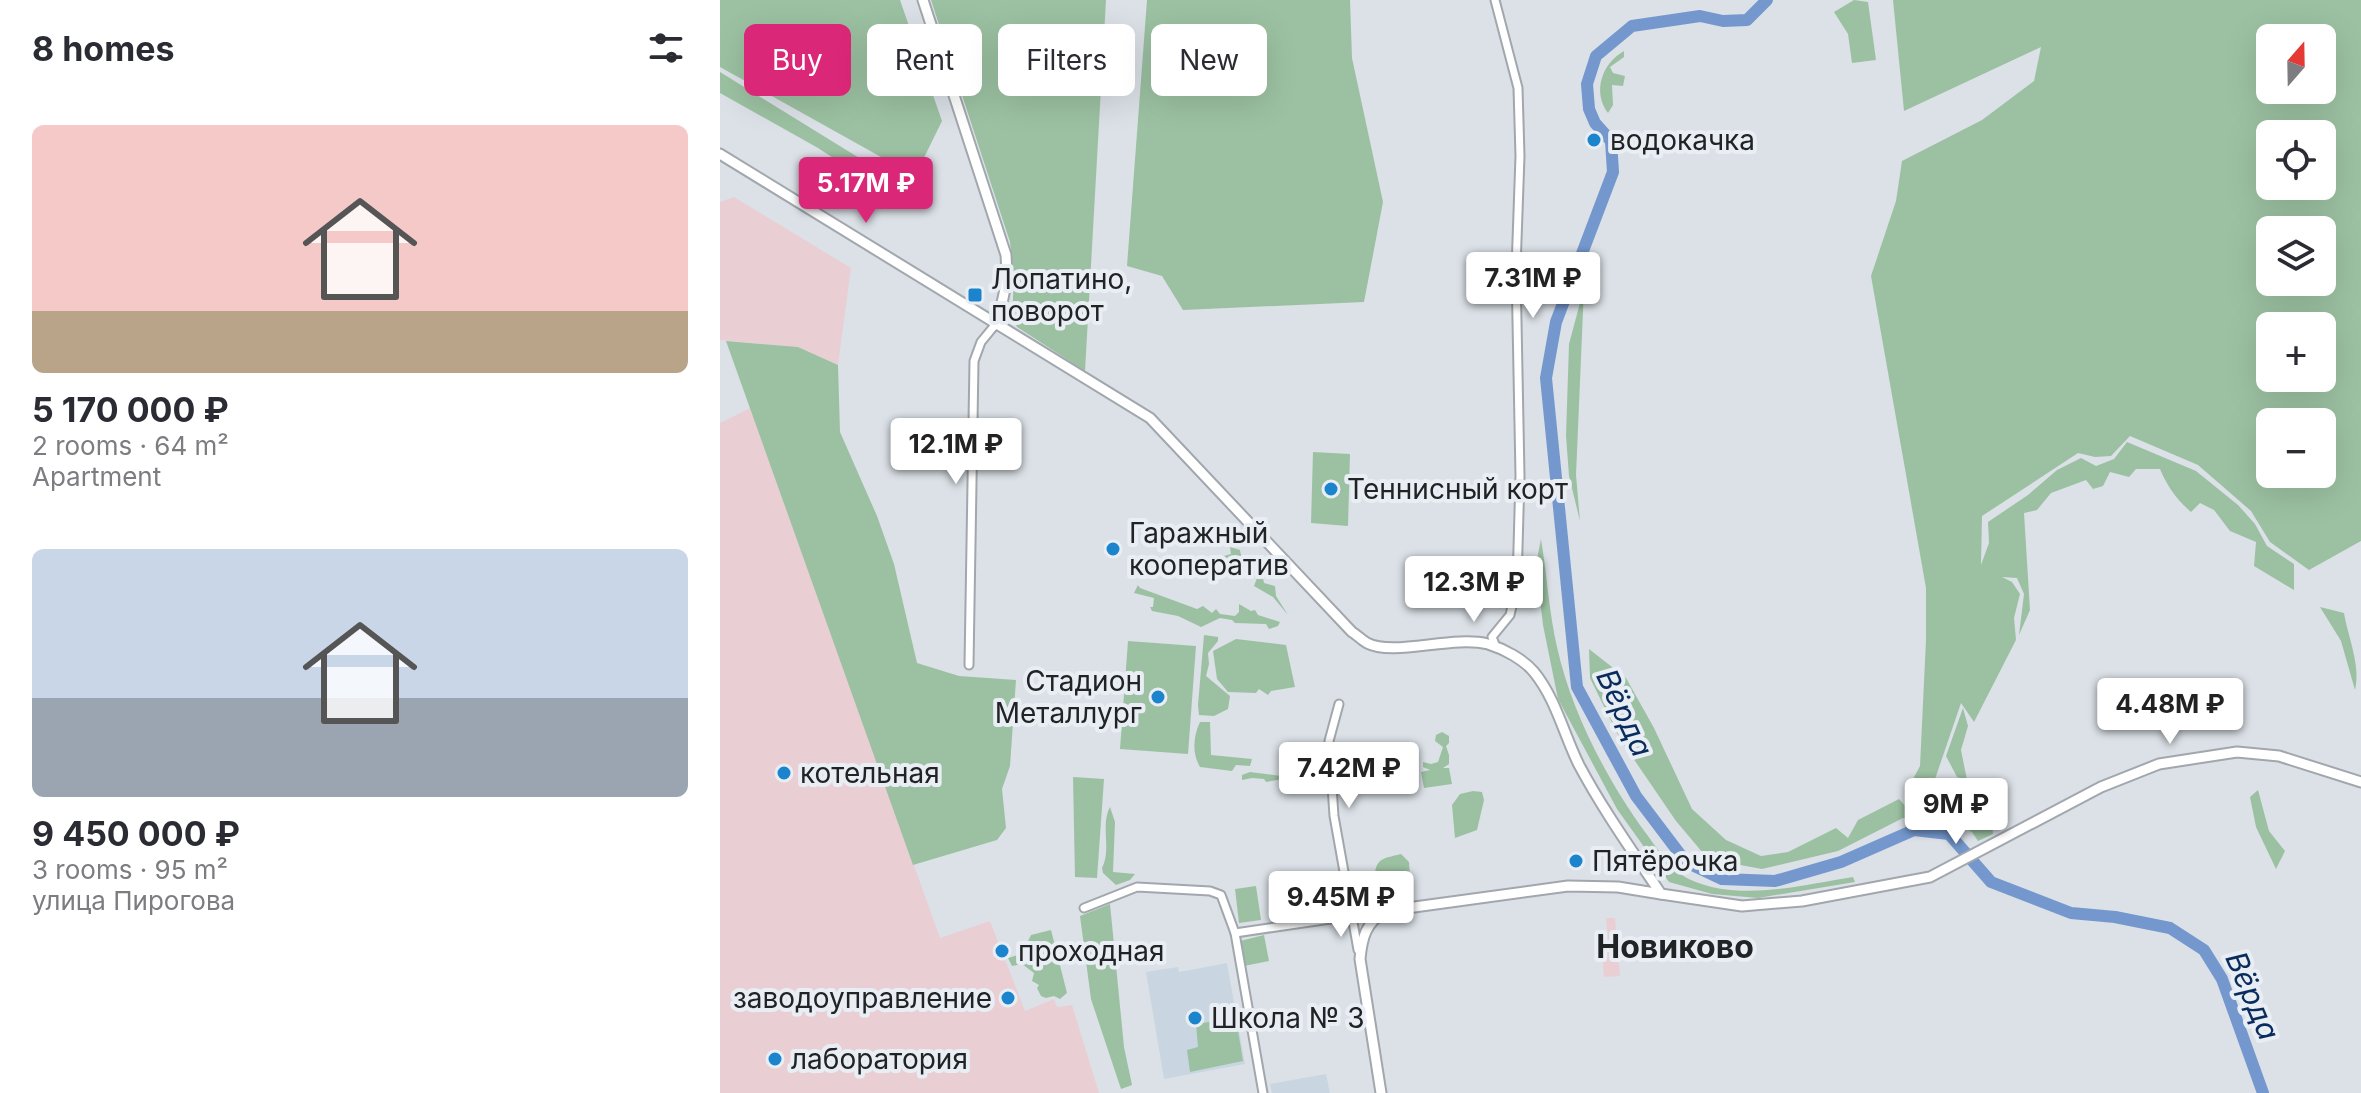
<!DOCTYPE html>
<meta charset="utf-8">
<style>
:root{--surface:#fff;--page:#f2f2f3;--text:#2b2b33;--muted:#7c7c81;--accent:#db2777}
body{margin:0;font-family:Inter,sans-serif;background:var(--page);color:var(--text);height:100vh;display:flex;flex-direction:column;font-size:30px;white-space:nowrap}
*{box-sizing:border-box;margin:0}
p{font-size:26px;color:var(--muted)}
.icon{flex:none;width:44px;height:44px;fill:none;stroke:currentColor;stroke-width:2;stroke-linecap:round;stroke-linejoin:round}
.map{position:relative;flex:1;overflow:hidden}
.details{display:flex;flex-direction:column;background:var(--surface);width:720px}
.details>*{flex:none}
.hud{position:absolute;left:24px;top:24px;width:760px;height:72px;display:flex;gap:16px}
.needle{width:52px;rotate:20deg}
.tools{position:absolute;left:1536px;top:24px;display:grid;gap:16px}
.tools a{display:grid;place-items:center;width:80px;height:80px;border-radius:12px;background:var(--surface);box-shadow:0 8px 32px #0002;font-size:40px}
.price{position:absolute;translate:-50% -68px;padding:0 18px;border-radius:8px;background:#fff;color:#222;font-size:26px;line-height:52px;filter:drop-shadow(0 2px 4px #0008)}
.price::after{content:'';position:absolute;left:50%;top:48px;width:24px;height:18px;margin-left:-12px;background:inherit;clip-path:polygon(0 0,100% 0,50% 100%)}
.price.on{background:var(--accent);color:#fff}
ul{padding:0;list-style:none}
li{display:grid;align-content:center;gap:16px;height:424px;padding:0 32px}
li span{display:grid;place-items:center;height:248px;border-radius:12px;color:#555}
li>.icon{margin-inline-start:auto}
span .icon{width:144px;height:144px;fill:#fffc;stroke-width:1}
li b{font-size:34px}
h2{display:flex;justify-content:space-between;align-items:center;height:96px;padding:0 32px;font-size:34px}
.pill{padding:0 28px;border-radius:12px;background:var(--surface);box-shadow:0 8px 32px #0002;font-size:28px;line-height:72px}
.pill.on{background:var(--accent);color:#fff}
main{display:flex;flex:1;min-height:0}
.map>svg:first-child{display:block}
</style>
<main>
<section class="details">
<h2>8 homes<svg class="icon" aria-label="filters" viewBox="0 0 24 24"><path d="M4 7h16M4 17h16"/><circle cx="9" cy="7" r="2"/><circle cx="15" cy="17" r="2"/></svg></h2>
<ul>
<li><span style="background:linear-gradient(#f6c9c9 75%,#b9a48a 0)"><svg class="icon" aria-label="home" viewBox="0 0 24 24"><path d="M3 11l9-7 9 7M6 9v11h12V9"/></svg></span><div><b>5 170 000 ₽</b><p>2 rooms · 64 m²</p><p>Apartment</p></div></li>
<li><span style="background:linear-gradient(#c9d6e8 60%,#9aa5b1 0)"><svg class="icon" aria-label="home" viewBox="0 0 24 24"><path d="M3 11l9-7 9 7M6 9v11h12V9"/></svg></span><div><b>9 450 000 ₽</b><p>3 rooms · 95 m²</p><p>улица Пирогова</p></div></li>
</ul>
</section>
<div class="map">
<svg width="1641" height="1093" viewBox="0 0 1641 1093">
<rect width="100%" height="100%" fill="#dbe1e7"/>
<g fill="#c9d6e1">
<path d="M507,963L525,1064L444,1079L426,972L458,967L459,972Z"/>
<path d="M606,1074L610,1093H552L550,1084Z"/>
</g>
<g fill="#e9cfd3">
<path d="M14,197L131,268L118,365L78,347L0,340V202Z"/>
<path d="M30,408L220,938L270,921L305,1011L334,999L337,1007L352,1005L379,1093H0V423Z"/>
<path d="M886,918H895L900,976L884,977L881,940L888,939Z"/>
</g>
<g fill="#9cc1a2" fill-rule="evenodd">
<path d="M0,0H180L222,121L195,176L0,67Z"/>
<path d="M211,0H386L365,371L297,327L292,317L294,279L290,242Z"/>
<path d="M427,0H630L632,58L663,202L644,302L463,310L442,276L407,266Z"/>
<path d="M1134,0L1148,2L1156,60L1132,63L1128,34L1114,12Z"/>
<path d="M1173,0H1641V541L1589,570L1550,542L1531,511L1478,465L1410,436L1391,456L1375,457L1358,453L1262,516L1261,565L1269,543L1268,522L1308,495L1337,470L1361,458L1376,466L1394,459L1407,442L1476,471L1518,505L1535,524L1547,546L1574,564V590L1534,566L1536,542L1510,531L1494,510L1480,503L1471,512C1457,500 1447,486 1440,469H1416L1409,477L1390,472L1383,486L1373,489L1366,480L1331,493L1317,510L1304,513L1310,610L1299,635L1304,594L1297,578L1282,577L1292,582L1300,594L1294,618L1296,640L1254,722L1241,703L1212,788L1192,781L1200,766L1206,640V588L1151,276L1176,201L1182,161L1262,120L1314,81L1321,47L1184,111ZM1550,38H1602V90H1550ZM1602,134V186H1550V134ZM1550,230H1602V282H1550ZM1602,326V378H1550V326ZM1602,422V474H1550V422Z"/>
<path d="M904,51V57L890,67L893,73L905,76L903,86L892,85L893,105L888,113C872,92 882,63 904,51Z"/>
<path d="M0,72L175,180L173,197L98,148L0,93Z"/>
<path d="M864,288L856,475L860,521L849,476L846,436L849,344Z"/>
<path d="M6,341L78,347L118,365L120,432L157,516L174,564L197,663L239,676L296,680L290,766L282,789L286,828L277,840L193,865Z"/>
<path d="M593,452L630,454L628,526L591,523Z"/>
<path d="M821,539C827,575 829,612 837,647C851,711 887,780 925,832C937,848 952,872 971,880C1020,902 1082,885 1133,877L1135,882L1038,898L992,894L949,882L897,809L838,699L823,625L816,564Z"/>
<path d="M510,547L520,550C521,560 532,572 542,574L544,583L555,586L556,596L568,615L553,597L534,586L537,578L527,573L522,564L517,568H509L503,559L504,556L511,554Z"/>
<path d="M418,585L420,588L477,609L483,606L492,613L496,609L500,614L515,616L519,612V604L531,611L535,610L538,615L560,622L558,626L549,629L546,624L515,623L512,620L500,618L481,627L458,616L432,611L430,607H433L434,598L414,593Z"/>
<path d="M1600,607L1624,613C1628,637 1641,666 1635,690L1621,641Z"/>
<path d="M484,635L498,637V641L488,653L489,664L486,676L510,696L508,709L494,716L479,715L478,705Z"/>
<path d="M516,639L566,645L575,687L551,691L548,695L539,689L536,693L508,692L497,679L493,651Z"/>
<path d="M408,641L476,646L468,754L400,749Z"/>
<path d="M869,649L906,678L934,728L972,809L1006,840L1041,856L1068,852L1116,828L1128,838L1138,820L1179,799L1187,808L1216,794L1231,807L1248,806L1262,822L1272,824L1273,834L1258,841L1252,832L1226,819L1183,818L1118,851L1042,869L988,859L956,821L900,739L870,678Z"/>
<path d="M1243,708L1248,726L1241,750L1247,780L1237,777L1226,756Z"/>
<path d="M480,722H490L491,755L532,759L530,766L516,765L512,771L480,767C472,753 473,737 480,722Z"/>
<path d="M722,732L729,736V743L726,746L729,755V764L723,768H729L732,784L704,788L701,772L710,770L703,767V762L711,764L718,762L723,747L715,741L716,735Z"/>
<path d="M632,743H639L640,747L627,754L629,779L616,777L607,783L602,779L592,783L569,782L563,779L546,782L544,779L532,778L522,780V775L530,772L561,776L563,760L568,765C579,766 587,758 600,758L606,766L614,769Z"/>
<path d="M353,777L384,779L377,878L355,877Z"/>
<path d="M1538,790L1549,831L1565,851L1556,869L1536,827L1530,797Z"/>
<path d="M753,791L762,792L764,800L757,830L735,838L732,805L740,794Z"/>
<path d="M390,807L395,822L393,872L415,874L410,880L396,885L383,873L382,868C392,849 380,826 390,807Z"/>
<path d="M681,854L689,862L690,876L642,883L640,877L655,874C656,857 667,858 681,854Z"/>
<path d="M536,886L541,920L519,923L515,889Z"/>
<path d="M390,904L404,1047L412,1085L401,1089L371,999L360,916Z"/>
<path d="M331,930L347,993L340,999L334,996L326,998L321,996L317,988L319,985L312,981L314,973L302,964L292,966L288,958L308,952V941L311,935Z"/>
<path d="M544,935L549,961L524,966L520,941Z"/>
<path d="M516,1018L523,1061L470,1072L467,1050L478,1047L476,1024Z"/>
</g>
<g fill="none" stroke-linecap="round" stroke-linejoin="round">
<path stroke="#7498ce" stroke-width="12" d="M1047,0L1027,20L1003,21L980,16L912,26L876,56L867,84L869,109L875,123L891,141L893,172L836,322L826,378L857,687L916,796L966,862L1002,879L1055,881L1121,862L1194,830L1229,834L1271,882L1351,913L1395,917L1450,928L1484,950L1502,979L1543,1093"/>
<g stroke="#a1a7ac" stroke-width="11">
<g id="street">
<path d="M775,0L798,88L800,156L796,269L800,476L797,584L790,615L772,637L776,647"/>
<path d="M249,665L254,361L261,342L275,325"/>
<path d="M619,704L609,741L614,816L638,950"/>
<path d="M364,908L417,887L490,891L501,895L515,933L665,911"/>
<path d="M515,933L543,1093"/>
</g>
</g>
<g stroke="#a1a7ac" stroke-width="13">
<g id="secondary">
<path d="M203,0L286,255C288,281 284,300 275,325"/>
<path d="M0,154L430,418L632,632C637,635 642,640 647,643C674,657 732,635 768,644C784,649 803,659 814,672C836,699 844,735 859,765C883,810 913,852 941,894L1022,906L1082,901L1210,877L1381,787L1439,764L1517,752L1559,756L1641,782"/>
<path d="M661,1093L640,959C642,937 646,923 665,911L848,886L898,887L941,894"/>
</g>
</g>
<use href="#street" stroke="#fff" stroke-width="7"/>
<use href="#secondary" stroke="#fff" stroke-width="9"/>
</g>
<g fill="#1c83cd" stroke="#e8eef4" stroke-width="3">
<circle cx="874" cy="140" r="8"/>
<rect x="247" y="287" width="16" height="16" rx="4"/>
<circle cx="611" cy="489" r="8"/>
<circle cx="393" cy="549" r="8"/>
<circle cx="438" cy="697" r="8"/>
<circle cx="64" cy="773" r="8"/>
<circle cx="856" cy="861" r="8"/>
<circle cx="282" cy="951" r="8"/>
<circle cx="288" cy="998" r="8"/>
<circle cx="475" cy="1018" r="8"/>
<circle cx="55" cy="1059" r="8"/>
</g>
<g text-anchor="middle" stroke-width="8" stroke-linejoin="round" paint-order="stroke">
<g font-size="28" fill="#212325" stroke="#e8eef4" text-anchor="start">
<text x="890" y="150">водокачка</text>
<text x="271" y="289">Лопатино,<tspan x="271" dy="32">поворот</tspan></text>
<text x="627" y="499">Теннисный корт</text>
<text x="409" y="543">Гаражный<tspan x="409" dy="32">кооператив</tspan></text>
<text x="422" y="691" text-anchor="end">Стадион<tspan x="422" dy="32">Металлург</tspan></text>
<text x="80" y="783">котельная</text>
<text x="872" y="871">Пятёрочка</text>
<text x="298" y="961">проходная</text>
<text x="272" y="1008" text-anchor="end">заводоуправление</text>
<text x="491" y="1028">Школа № 3</text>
<text x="71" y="1069">лаборатория</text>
</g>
<g font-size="30" font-style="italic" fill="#0a2c5d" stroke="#e8eef4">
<text transform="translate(904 713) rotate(65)" y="10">Вёрда</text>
<text transform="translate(1532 996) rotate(67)" y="10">Вёрда</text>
</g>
<g font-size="32" font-weight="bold" fill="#212325" stroke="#e8eef4">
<text x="955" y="958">Новиково</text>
</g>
</g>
</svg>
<div class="tools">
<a><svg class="needle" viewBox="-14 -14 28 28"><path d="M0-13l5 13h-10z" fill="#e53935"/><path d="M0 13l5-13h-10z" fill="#7c7c81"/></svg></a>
<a><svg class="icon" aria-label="locate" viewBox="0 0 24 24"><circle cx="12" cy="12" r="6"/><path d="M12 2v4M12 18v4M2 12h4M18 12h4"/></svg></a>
<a><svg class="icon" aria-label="layers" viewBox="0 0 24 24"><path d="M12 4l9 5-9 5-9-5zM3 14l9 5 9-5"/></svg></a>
<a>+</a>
<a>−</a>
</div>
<b class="price on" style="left:146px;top:225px">5.17M ₽</b>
<b class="price" style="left:813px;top:320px">7.31M ₽</b>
<b class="price" style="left:236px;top:486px">12.1M ₽</b>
<b class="price" style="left:754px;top:624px">12.3M ₽</b>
<b class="price" style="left:1450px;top:746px">4.48M ₽</b>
<b class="price" style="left:629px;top:810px">7.42M ₽</b>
<b class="price" style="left:1236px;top:846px">9M ₽</b>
<b class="price" style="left:621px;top:939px">9.45M ₽</b>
<div class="hud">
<a class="pill on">Buy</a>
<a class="pill">Rent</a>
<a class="pill">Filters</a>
<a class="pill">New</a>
</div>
</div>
</main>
